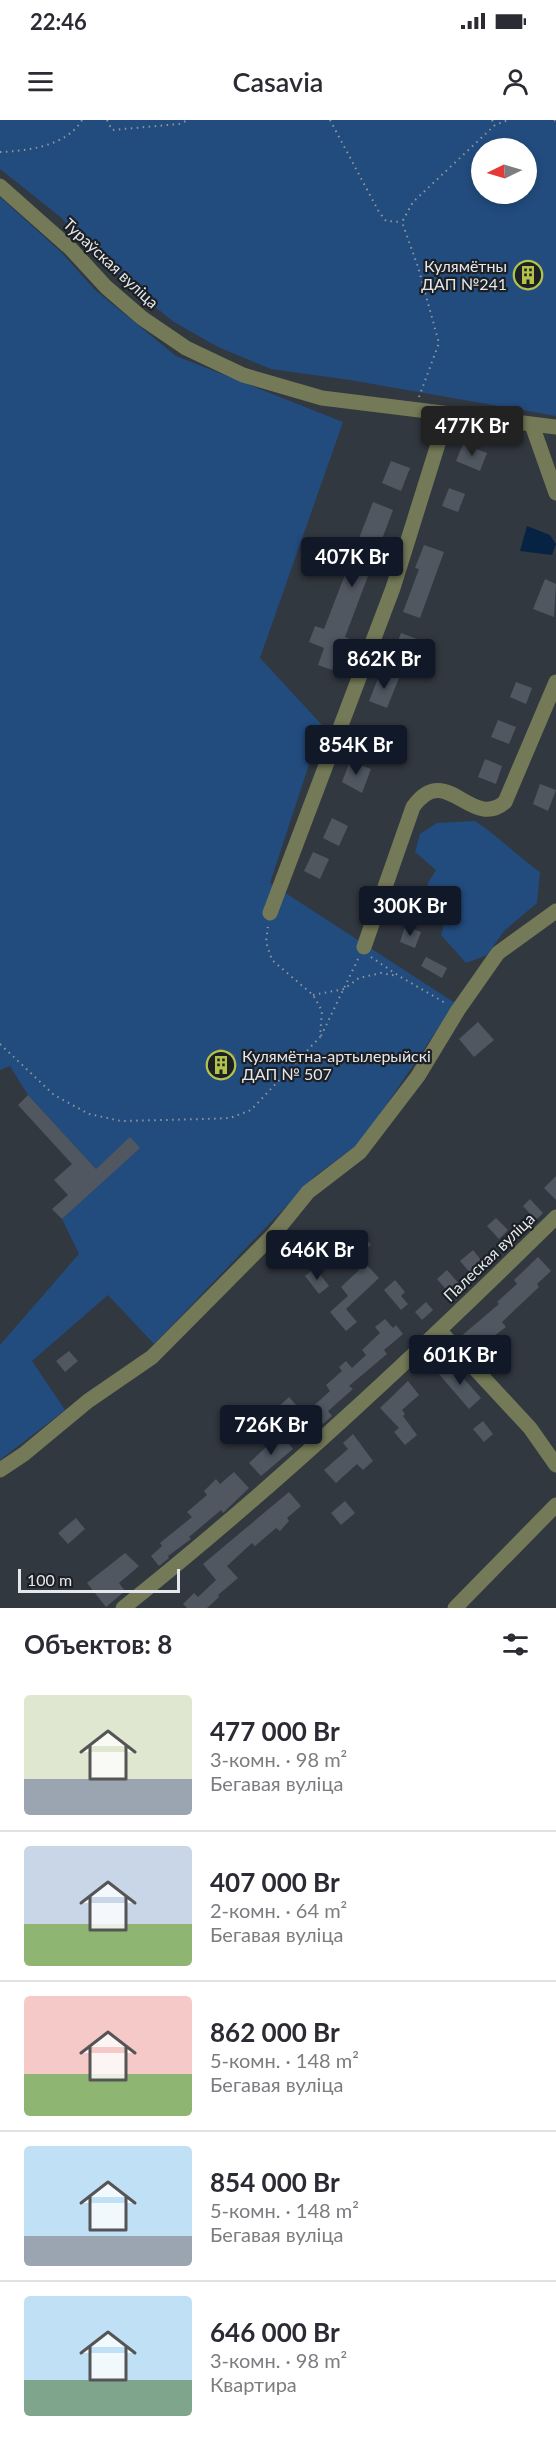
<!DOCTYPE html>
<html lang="ru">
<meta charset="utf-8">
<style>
:root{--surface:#fff;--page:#f2f2f3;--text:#2b2b33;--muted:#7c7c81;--line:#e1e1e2;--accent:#111827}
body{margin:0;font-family:Lato,sans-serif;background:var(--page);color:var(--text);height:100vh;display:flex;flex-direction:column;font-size:22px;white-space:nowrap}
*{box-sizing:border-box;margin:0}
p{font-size:20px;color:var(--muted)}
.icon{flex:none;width:33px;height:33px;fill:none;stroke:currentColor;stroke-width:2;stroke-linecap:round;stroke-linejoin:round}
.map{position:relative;height:1488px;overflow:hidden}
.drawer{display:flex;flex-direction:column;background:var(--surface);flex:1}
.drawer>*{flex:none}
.needle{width:39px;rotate:265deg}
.tools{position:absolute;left:471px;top:18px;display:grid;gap:12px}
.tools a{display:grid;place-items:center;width:66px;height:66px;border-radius:50%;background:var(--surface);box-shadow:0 3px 9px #0003;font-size:30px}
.scale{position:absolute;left:18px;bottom:15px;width:162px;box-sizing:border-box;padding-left:6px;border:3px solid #e4e8ed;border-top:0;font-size:16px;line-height:21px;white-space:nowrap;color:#e4e8ed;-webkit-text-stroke:4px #1c1f23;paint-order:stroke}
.price{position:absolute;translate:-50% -51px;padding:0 14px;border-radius:6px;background:var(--accent);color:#fff;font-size:20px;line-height:39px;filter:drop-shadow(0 2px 3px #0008)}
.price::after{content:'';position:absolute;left:50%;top:36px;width:18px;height:14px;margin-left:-9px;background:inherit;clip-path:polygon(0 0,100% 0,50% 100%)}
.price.on{background:#222;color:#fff}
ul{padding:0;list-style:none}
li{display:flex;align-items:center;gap:18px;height:150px;padding:0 24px}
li+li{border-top:2px solid var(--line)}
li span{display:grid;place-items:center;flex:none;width:168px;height:120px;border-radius:6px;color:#555}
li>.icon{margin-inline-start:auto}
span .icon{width:72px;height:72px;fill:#fffc;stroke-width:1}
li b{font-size:26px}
h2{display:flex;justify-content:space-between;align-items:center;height:72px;padding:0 24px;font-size:26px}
.status{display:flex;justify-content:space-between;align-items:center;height:42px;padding:0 30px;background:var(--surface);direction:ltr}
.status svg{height:16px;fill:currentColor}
header{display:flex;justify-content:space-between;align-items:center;height:78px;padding:0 24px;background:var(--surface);font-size:27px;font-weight:600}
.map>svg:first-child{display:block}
</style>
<div class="status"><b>22:46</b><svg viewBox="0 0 49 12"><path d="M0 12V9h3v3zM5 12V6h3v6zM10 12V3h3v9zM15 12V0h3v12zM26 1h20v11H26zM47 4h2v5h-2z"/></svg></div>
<header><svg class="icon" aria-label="menu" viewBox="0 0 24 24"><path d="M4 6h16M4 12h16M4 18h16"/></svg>Casavia<svg class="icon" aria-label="person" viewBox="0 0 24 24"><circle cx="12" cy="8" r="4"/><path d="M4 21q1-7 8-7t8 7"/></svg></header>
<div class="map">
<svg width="556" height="1488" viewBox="0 0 556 1488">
<rect width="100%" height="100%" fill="#323840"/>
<g fill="#224c7e" fill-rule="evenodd">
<path d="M0,0H556V296L350,260L271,249L218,227L174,202L139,174L58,95L0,49ZM482,28H526V74H482Z"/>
<path d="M0,77L62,133L95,170L176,236L343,302L260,538L322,605L270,763L455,883L362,1021L315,1056L154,1224L108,1175L32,1241L65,1290L0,1340V1225L79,1134L62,1099L139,1028L130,1018L96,1049L28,975L10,946L0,950Z"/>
<path d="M475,701C498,716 517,736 540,752L537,783L504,811L487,835L466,843L441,815L447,794L426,784L428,763L436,750L415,732L420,714L437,703Z"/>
</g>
<path fill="#072344" d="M527,406L550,415L556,424L552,435L520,431Z"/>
<g fill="#505760">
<path d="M528,145L538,154L527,165L518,157Z"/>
<path d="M463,324L487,333L480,351L456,341Z"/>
<path d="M391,341L410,348L401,371L382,363Z"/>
<path d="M449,368L465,374L458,392L442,386Z"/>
<path d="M373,382L393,390L345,517L350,519L344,536L338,534L332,550L318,545L324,528L309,522L315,506L324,509Z"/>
<path d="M424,425L444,432L420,498L403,492L419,449L415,448Z"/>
<path d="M545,459L556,464L554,497L533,489Z"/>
<path d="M401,513L417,519L407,543L392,537Z"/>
<path d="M381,551L399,558L387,588L369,581Z"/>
<path d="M516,562L532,568L526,584L510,577Z"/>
<path d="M498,600L516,607L509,624L491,617Z"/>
<path d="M485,639L502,646L496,664L478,657Z"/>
<path d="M350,641L371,649L362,673L342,662Z"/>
<path d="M540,664L556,670L548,691L533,684Z"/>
<path d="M332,698L348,706L339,726L323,718Z"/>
<path d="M313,732L329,739L320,759L304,751Z"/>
<path d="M405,806L421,812L415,828L400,822Z"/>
<path d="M426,837L447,848L442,858L421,846Z"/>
<path d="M478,902L494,920L474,937L459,919Z"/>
<path d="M220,928L236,935L222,951L208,939Z"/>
<path d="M28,975L96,1049L130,1017L140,1028L62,1099L52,1089L68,1075L54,1060L72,1044L18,985Z"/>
<path d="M556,1056V1080L544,1068Z"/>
<path d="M530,1079L543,1093L536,1100L523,1086Z"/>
<path d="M496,1098L508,1110L499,1119L487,1106Z"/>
<path d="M360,1111L371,1125L354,1138L343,1124Z"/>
<path d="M473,1130L485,1145L473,1156L460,1141Z"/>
<path d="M538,1137L551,1151L537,1164L539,1167L502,1202L506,1207L473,1232L459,1218L499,1184L497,1182L517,1164L514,1160Z"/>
<path d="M362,1140L379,1158L346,1189L357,1202L346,1211L330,1192L348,1176L341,1167L359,1150L355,1146Z"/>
<path d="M315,1148L329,1166L319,1174L305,1156Z"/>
<path d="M447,1150L461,1166L451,1175L437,1159Z"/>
<path d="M395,1160L405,1172L401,1176L408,1184L401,1190L384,1170Z"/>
<path d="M426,1182L433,1190L422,1200L415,1192Z"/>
<path d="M385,1199L393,1208L396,1205L403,1214L384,1230L387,1234L349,1266L353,1269L328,1291L332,1296L323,1304L310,1289L330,1271L326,1265L342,1251L339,1247L346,1241L352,1248L366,1235L362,1230L380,1213L375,1207Z"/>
<path d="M69,1231L78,1241L65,1252L56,1241Z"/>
<path d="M450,1243L481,1278L469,1289L438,1253Z"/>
<path d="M408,1261L419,1275L402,1290L405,1294L403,1296L417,1315L405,1325L394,1312L399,1308L380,1288Z"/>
<path d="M289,1277L306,1296L292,1308L275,1290Z"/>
<path d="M483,1301L493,1314L484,1322L473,1309Z"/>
<path d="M353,1314L373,1341L363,1350L357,1344L336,1363L324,1350L348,1329L343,1323Z"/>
<path d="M277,1317L282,1324L287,1321L293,1329L261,1356L249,1343Z"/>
<path d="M234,1352L249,1368L223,1393L221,1390L189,1417L191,1419L168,1436L169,1438L159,1446L151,1436L162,1426L160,1423L192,1397L187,1392L207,1375L204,1371L216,1359L220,1364Z"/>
<path d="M289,1372L301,1386L287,1398L289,1401L280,1411L276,1408L255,1426L252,1423L227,1446L238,1458L218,1475L219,1477L207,1488H187L183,1484L194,1473L198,1477L216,1460L203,1444Z"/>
<path d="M345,1381L355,1393L341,1405L331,1393Z"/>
<path d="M76,1398L85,1409L68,1424L58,1413Z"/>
<path d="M125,1433L139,1446L119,1463L125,1471L106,1487L87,1463Z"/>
</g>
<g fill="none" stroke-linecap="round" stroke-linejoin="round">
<g stroke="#91969c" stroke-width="2" stroke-dasharray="1.5 4.5" stroke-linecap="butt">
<path d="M107,0L112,10L179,4L188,0"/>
<path d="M330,0L379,92L386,101L402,102"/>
<path d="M492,0L495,5"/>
<path d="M554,0L556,1"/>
<path d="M0,32C27,31 67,26 82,0"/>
<path d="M419,277L439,223L418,147L402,102L413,82L495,5L508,0"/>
<path d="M371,837L399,856L447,884"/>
<path d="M313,875L344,869L359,858L381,853L397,856"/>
<path d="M321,916L359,837"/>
<path d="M0,924L54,975L89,994L121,1001L205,999L230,998L251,990L320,917L322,891L313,875L272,840L266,822L268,806"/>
</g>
<g stroke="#747a57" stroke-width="15">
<path d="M0,66L71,129L106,167L142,198L186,228L243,255L322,278L556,307"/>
<path d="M532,305L556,373"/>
<path d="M270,793L393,468L438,324L440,294"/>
<path d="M364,827L413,687C446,640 471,711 505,682L556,562"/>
<path d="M440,1211L530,1308L556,1345"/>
<path d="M0,1350L24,1334L88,1281L152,1237L274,1114L308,1072L360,1032L418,956L458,890L498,833L556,791"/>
<path d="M123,1488C275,1367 418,1233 556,1097"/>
<path d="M455,1488L556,1385"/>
</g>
</g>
<defs>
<g id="building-ring" transform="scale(1.5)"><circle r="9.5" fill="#1c1f23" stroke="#b3c24b" stroke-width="1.5"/><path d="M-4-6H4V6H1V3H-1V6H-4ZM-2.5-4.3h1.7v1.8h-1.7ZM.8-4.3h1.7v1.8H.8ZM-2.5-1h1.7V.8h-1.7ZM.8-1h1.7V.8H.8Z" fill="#b3c24b"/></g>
</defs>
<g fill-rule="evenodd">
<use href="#building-ring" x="528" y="155"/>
<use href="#building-ring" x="221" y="945"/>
</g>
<g text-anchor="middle" stroke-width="4.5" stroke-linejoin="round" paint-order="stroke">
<g font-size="16" fill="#e4e8ed" stroke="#1c1f23">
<text transform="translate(111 143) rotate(43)" y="6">Тураўская вуліца</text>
<text transform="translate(489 1137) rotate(-44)" y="6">Палеская вуліца</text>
</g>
<g font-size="16" fill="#e4e8ed" stroke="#1c1f23" text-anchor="end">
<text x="507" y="152">Кулямётны<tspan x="507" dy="18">ДАП №241</tspan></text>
<text x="242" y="942" text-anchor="start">Кулямётна-артылерыйскі<tspan x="242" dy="18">ДАП № 507</tspan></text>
</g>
</g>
</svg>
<div class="tools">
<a><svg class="needle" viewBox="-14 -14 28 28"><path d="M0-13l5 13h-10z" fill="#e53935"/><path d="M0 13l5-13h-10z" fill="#7c7c81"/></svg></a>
</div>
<div class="scale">100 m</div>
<b class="price on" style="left:472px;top:337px">477K Br</b>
<b class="price" style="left:352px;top:468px">407K Br</b>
<b class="price" style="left:384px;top:570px">862K Br</b>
<b class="price" style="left:356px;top:656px">854K Br</b>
<b class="price" style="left:410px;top:817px">300K Br</b>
<b class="price" style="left:317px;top:1161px">646K Br</b>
<b class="price" style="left:460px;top:1266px">601K Br</b>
<b class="price" style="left:271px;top:1336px">726K Br</b>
</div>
<section class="drawer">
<h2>Объектов: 8<svg class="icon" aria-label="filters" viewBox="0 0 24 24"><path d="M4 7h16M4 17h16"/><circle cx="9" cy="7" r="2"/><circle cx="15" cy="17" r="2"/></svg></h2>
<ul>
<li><span style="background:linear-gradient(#dfe7d0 70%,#9aa5b1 0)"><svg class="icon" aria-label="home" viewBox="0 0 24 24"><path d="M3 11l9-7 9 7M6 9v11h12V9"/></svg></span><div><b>477 000 Br</b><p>3-комн. · 98 m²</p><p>Бегавая вуліца</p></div></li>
<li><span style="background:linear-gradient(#c9d6e8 65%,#8fb573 0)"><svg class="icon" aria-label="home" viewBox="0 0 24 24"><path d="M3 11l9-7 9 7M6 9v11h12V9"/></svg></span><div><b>407 000 Br</b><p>2-комн. · 64 m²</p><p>Бегавая вуліца</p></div></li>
<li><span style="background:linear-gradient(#f6c9c9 65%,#8fb573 0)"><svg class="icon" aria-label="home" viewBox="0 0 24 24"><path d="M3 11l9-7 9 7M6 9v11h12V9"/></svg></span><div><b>862 000 Br</b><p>5-комн. · 148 m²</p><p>Бегавая вуліца</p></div></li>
<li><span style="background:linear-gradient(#bfe0f5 75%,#9aa5b1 0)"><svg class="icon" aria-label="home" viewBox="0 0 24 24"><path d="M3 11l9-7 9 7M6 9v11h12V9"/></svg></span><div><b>854 000 Br</b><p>5-комн. · 148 m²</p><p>Бегавая вуліца</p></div></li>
<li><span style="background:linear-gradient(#bfe0f5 70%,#7fa58c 0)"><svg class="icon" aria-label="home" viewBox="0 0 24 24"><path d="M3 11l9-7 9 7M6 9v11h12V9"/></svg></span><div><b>646 000 Br</b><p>3-комн. · 98 m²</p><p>Квартира</p></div></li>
</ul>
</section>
